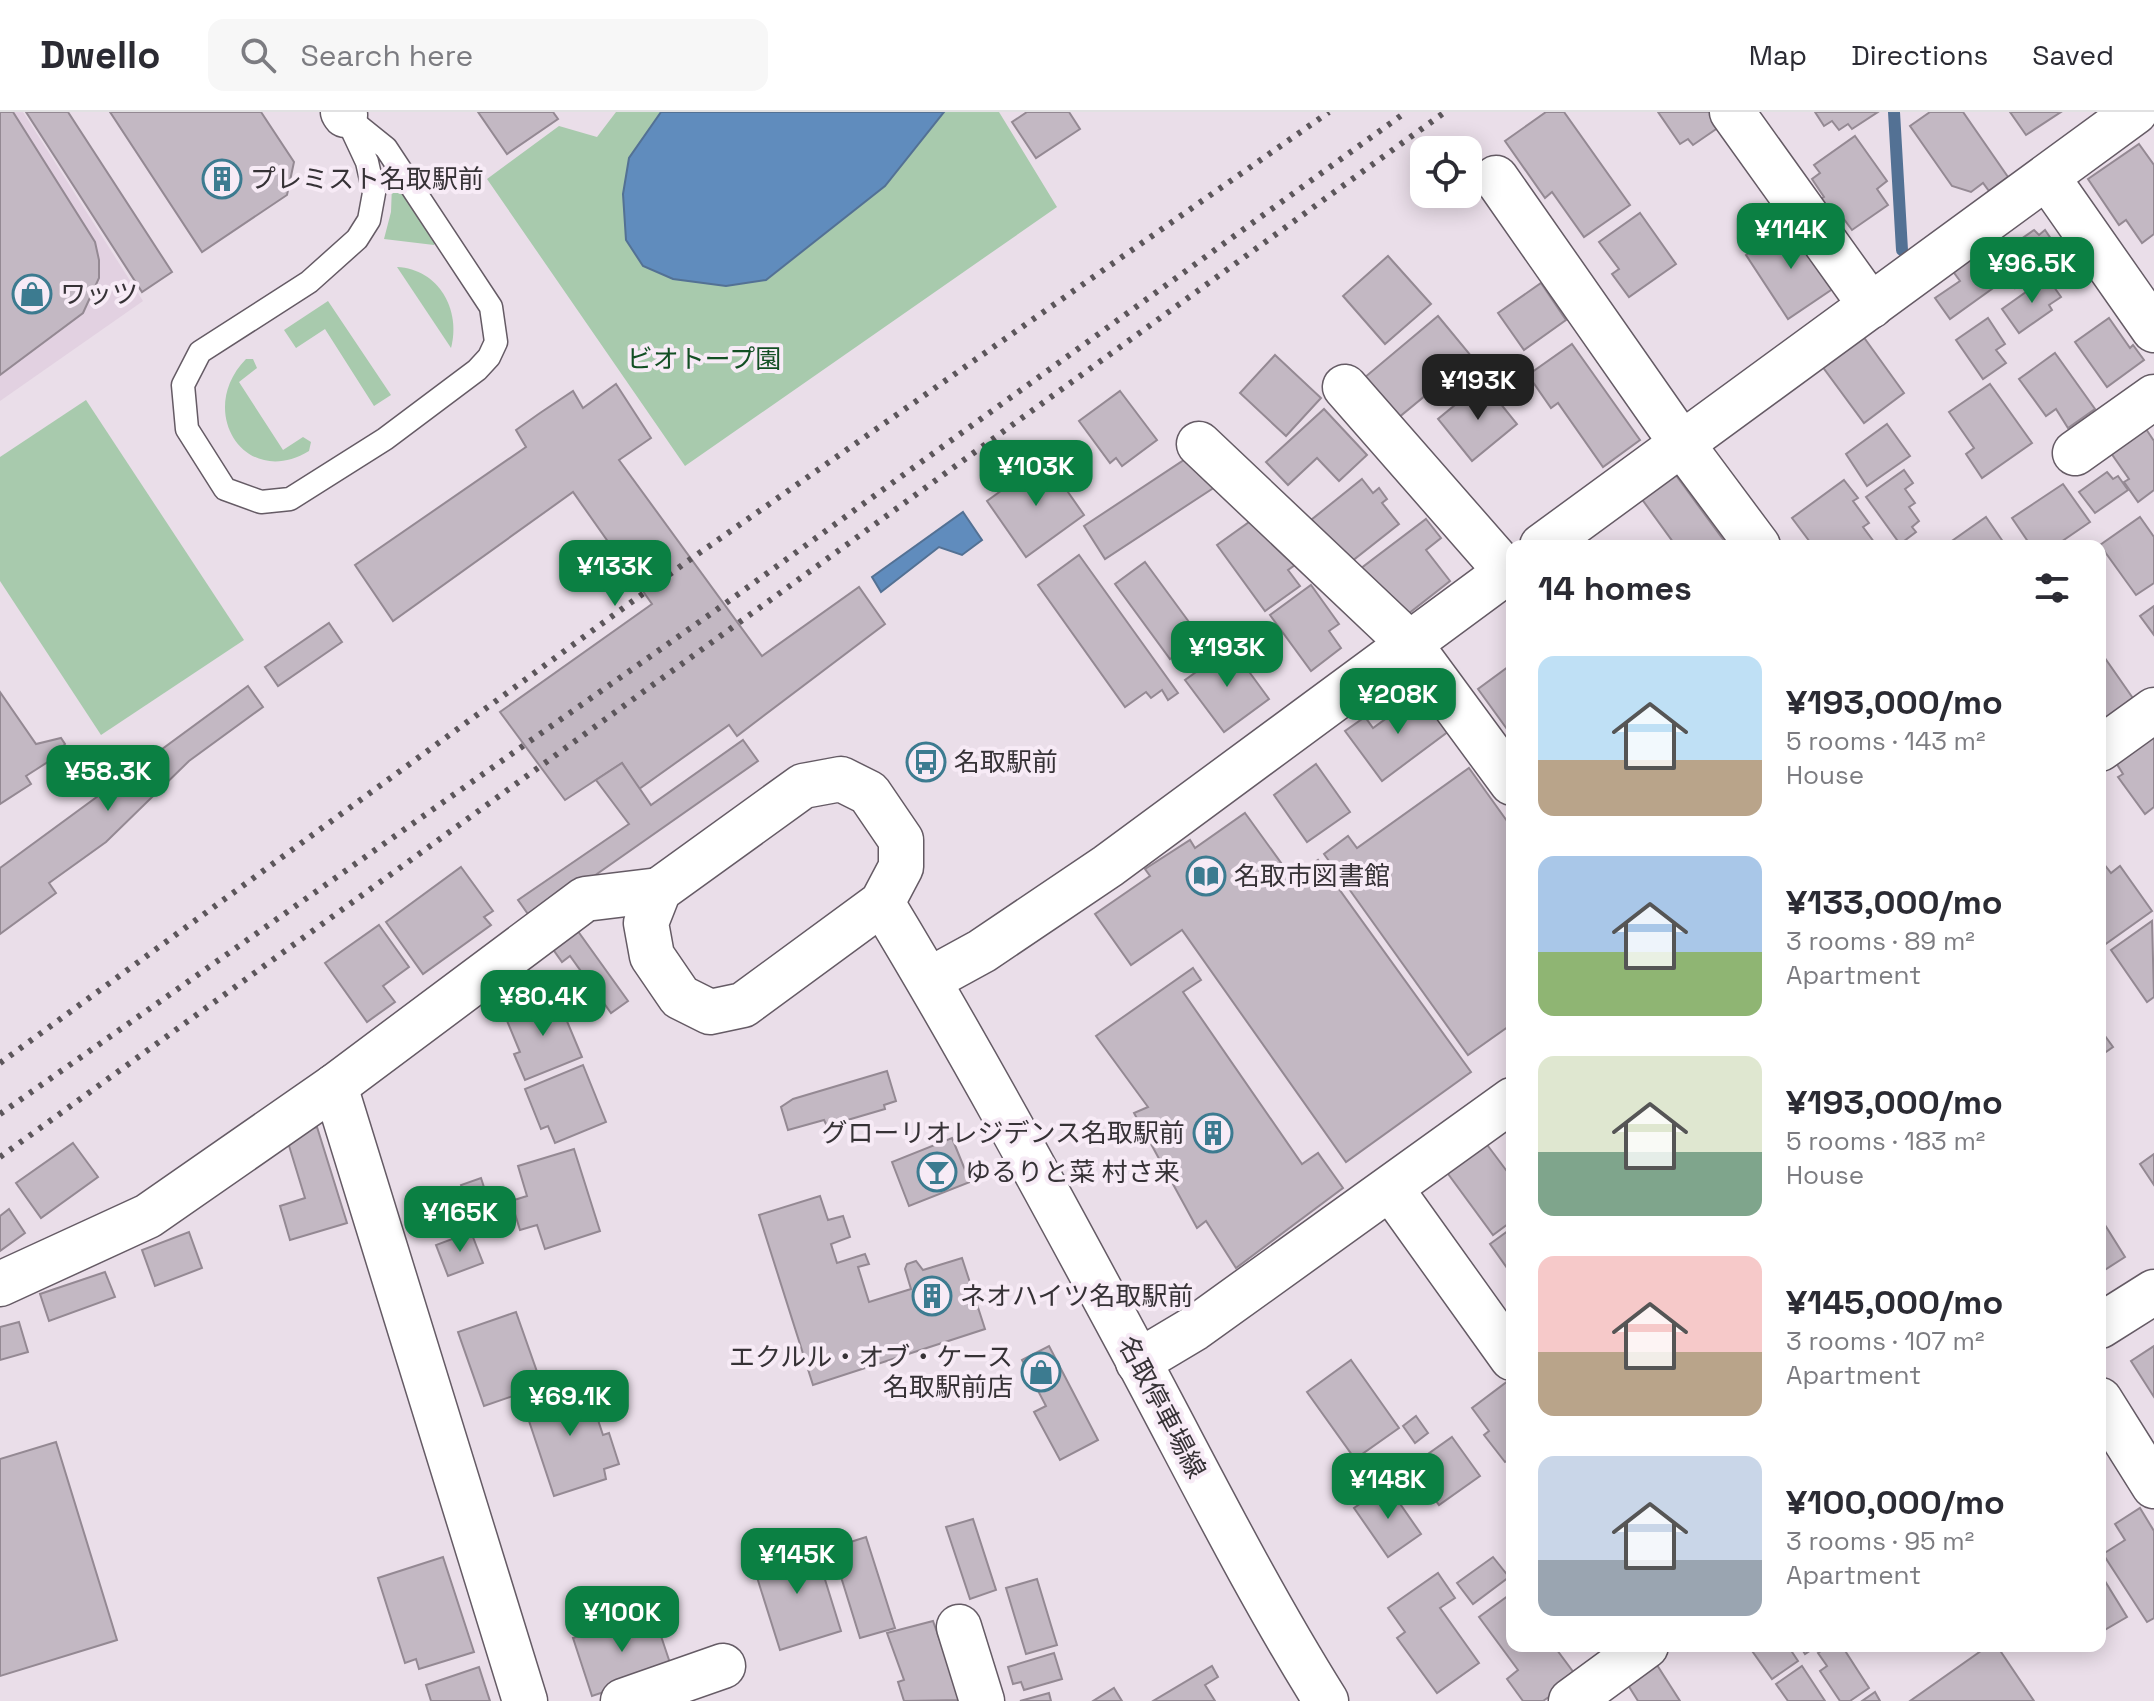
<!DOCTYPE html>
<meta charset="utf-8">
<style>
:root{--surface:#fff;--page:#f7f7f7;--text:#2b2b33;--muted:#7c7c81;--line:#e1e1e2;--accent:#0b8043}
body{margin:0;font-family:"Space Grotesk","Noto Sans JP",sans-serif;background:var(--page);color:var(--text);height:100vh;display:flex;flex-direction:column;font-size:30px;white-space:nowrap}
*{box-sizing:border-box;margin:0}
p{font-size:26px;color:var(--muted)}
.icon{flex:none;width:44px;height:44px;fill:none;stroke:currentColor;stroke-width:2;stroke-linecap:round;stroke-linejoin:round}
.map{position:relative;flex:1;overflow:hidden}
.side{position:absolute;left:1506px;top:428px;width:600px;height:1112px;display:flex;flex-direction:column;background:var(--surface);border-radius:16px;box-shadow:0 4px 20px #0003}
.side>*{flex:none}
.buttons{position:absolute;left:1410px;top:24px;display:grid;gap:16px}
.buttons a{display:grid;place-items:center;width:72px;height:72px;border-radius:16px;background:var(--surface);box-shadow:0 4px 20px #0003;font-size:40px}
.price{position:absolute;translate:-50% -68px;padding:0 18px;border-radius:16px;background:var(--accent);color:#fff;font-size:26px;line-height:52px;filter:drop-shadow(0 2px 4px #0008)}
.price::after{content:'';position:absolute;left:50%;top:48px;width:24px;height:18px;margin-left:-12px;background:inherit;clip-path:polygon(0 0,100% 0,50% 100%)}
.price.active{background:#222;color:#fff}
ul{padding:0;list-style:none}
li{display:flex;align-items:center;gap:24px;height:200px;padding:0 32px}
li span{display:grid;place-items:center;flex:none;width:224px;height:160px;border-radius:16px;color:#555}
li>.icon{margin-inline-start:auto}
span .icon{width:96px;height:96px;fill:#fffc;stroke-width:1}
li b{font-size:34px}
h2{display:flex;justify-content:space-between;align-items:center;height:96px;padding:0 32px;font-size:34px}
header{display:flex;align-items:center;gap:48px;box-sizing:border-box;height:112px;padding:0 40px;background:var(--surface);border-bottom:2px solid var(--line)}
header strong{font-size:38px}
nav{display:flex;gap:44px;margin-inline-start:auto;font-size:28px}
.search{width:560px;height:72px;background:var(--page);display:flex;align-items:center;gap:20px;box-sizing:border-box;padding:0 28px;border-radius:16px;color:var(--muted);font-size:30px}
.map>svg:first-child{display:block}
</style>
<header>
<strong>Dwello</strong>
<div class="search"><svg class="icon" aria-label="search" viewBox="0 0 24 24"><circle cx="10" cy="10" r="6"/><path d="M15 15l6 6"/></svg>Search here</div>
<nav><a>Map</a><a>Directions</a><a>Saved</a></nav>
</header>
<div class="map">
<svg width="2154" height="1589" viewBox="0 0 2154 1589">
<rect width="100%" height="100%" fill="#eadee9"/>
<path fill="#e2d1e1" d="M0,0H23L143,189L0,289Z"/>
<g fill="#a8caad">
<path d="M616,0H661L629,46L767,168L885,74L944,0H999L1057,95L685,354L487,67L559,14L597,25Z"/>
<path d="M395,70L435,130L434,133L384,127L391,100L392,73Z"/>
<path d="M397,155C439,157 461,198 451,236Z"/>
<path d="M328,189L391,283L374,294L325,217L296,236L284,218Z"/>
<path d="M246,247H253L257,256L239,270L283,338L303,325L311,330L309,339C245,378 195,299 246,247Z"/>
<path d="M86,288L244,528L101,623L0,469V345Z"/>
</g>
<g fill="#608cbd" stroke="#537194" stroke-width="2">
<path d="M661,0H944L885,74L766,168L726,174L673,167L643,154L626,128L623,82L629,46Z"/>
<path d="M963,400L982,428L962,443L939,435L881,480L872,465Z"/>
</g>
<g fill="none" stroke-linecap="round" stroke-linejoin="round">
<path stroke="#537194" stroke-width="12" d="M1894,0L1902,138"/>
</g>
<g fill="#c3b8c3" stroke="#948993" stroke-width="2">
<path d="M0,0H13L95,130L99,148V166L83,201L0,263Z"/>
<path d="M26,0H68L172,160L142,180Z"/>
<path d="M110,0H261L294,50L287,83L202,140Z"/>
<path d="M478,0H553L558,7L507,42Z"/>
<path d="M1027,0H1069L1080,17L1036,46L1012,10Z"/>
<path d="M1546,0H1564L1630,93L1584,125L1552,80L1545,86L1505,29Z"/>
<path d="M1658,0H1713L1722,13L1693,33L1688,27L1680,32Z"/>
<path d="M1815,0H1878L1852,17L1848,12L1839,18L1832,9L1824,14Z"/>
<path d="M1930,0H1963L2008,65L1989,79L1983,71L1971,80L1952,74L1910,14Z"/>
<path d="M2010,0H2061L2026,23Z"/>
<path d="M1855,24L1887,69L1877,77L1888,93L1852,118L1840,102L1832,108L1817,89L1824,85L1812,67L1820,61L1814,53Z"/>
<path d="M2139,32L2154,53V122L2142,131L2126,108L2119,113L2088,67Z"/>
<path d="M1640,101L1676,152L1629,185L1612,162L1619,157L1599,130Z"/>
<path d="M1794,111L1837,174L1788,207L1746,143Z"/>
<path d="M2034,118L2039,123L2045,118L2062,143L2015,176L2002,156L2008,152L2001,141Z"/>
<path d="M1974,142L1996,174L1950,207L1935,186L1960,169L1952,158Z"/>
<path d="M1388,144L1431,192L1385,232L1343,184Z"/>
<path d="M2047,165L2061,185L2049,193L2052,198L2019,221L2002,197Z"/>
<path d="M1541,171L1566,208L1524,238L1498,201Z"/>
<path d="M1438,204L1472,245L1398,306L1364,266Z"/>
<path d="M1988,206L2005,232L1996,238L2006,251L1983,267L1956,228Z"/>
<path d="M2109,206L2130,236L2133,233L2144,248L2107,275L2075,230Z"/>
<path d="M1860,220L1904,281L1864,311L1819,250Z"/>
<path d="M1572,232L1640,328L1603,355L1558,291L1551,296L1528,263Z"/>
<path d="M2055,241L2095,297L2068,316L2056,297L2046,304L2019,267Z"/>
<path d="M1275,243L1321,286L1286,324L1240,281Z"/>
<path d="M1483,270L1517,312L1472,349L1438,307Z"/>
<path d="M616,272L651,326L619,348L762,544L859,475L885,512L737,624L729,613L639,677L622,651L565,688L500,600L652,492L573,380L393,509L355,453L526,335L516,318L540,301L573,279L583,296Z"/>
<path d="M1990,272L2032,331L1982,366L1966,342L1974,336L1949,300Z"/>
<path d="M1120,279L1157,328L1122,354L1116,346L1110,351L1079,309Z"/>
<path d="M1324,297L1367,343L1339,369L1317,346L1288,373L1266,350Z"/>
<path d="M1887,312L1910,344L1867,374L1846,342Z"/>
<path d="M2146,317L2154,329V378L2138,390L2124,370L2129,367L2111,341Z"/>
<path d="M1193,342L1215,375L1105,447L1084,414Z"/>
<path d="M1045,347L1084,403L1026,445L987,389Z"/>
<path d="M1667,351L1725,430L1720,434H1690L1688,430L1676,434L1633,375Z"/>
<path d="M1904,358L1913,371L1905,377L1915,391L1909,395L1919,409L1912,415L1916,420L1900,432L1866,385Z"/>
<path d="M2107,360L2113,367L2118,364L2128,378L2095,401L2079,380Z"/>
<path d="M1362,367L1373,381L1379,376L1387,387L1382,391L1399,412L1347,453L1311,408Z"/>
<path d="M1844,368L1858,386L1853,389L1869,411L1863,415L1877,434H1813L1792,406Z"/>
<path d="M2063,372L2090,410L2055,434H2031L2012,406Z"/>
<path d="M1259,403L1295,453L1288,458L1300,474L1265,499L1217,433Z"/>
<path d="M1986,405L2006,434H1951L1949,431Z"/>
<path d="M2140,405L2154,425V471L2136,483L2100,433Z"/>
<path d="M1426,407L1441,426L1426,438L1450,469L1399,509L1360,457Z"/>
<path d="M1079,443L1178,581L1168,588L1162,578L1151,586L1146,580L1125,595L1038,473Z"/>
<path d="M1145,450L1200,525L1170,547L1115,472Z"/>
<path d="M1311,473L1339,512L1329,519L1341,536L1311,559L1270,503Z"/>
<path d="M2154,494V523L2140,504Z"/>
<path d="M329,511L342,530L278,574L265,555Z"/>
<path d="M1231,535L1269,587L1224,620L1185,568Z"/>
<path d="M2100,539L2137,592L2100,618Z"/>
<path d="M1512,552V624L1478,577Z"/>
<path d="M248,574L263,595L189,649L106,730L49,771L56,781L0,822V756Z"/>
<path d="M0,580L36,632L61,626L65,632L54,646L26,664L31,672L0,692Z"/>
<path d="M1421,581L1449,619L1382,669L1345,619L1365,605L1373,616Z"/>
<path d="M2154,618V695L2145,702L2118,665L2123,662L2113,646Z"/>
<path d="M743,628L758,649L557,790L628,889L611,901L570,844L562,850L518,788L629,712L596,668L622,651L651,693Z"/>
<path d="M1316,652L1350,700L1307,730L1274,683Z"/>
<path d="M1469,656L1512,716V912L1468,943L1324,742L1348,724L1357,736Z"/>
<path d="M1245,701L1292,766L1318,748L1471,960L1346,1050L1182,818L1131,853L1095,802L1150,764L1145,757L1190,728L1195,736Z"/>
<path d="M2104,752L2111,761L2120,754L2152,799L2100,836V755Z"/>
<path d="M461,755L493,799L484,805L491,813L423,862L386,810Z"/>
<path d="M2152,809L2154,885L2147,890L2111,838Z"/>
<path d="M379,813L409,855L383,874L395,890L367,910L325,851Z"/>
<path d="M1193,856L1201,868L1183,880L1302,1052L1318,1041L1343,1076L1236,1156L1206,1109L1197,1116L1134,1001L1148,995L1096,924Z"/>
<path d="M556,883L582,945L525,968L514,942L520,940L505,904Z"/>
<path d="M2100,917L2113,935L2100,944Z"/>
<path d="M583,953L606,1010L555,1031L548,1014L541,1017L525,977Z"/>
<path d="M887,959L896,989L884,993L885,997L827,1014L824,1008L788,1018L781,995L793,987Z"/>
<path d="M317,1015L347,1111L290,1128L280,1094L305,1086L286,1024Z"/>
<path d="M952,1026L970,1070L909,1094L892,1050Z"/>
<path d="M1482,1026L1512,1066V1109L1493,1123L1443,1055Z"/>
<path d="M73,1031L98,1065L41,1106L16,1071Z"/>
<path d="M574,1037L600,1119L545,1137L537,1113L520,1118L511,1089L527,1084L518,1054Z"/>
<path d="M2154,1042V1073L2140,1052Z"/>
<path d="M481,1066L493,1103L473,1109L461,1073Z"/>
<path d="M820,1084L828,1108L843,1104L850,1125L831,1132L837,1151L865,1142L869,1152L858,1155L869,1190L911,1177L905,1157L907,1152L916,1149L923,1158L962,1146L985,1217L813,1273L759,1103Z"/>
<path d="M9,1097L25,1121L0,1139V1104Z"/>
<path d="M2100,1105L2125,1145L2100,1161Z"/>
<path d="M1512,1116V1163L1490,1132Z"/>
<path d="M189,1120L202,1156L155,1174L142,1138Z"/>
<path d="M471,1120L483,1151L448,1164L436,1133Z"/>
<path d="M105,1160L115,1185L49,1209L40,1182Z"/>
<path d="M516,1200L542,1274L484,1294L458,1220Z"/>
<path d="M19,1210L28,1240L0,1248V1215Z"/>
<path d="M1049,1234L1098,1328L1060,1348L1034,1300L1046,1294L1022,1248Z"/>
<path d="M2154,1234V1285L2131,1249Z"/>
<path d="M1351,1248L1399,1316L1355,1347L1307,1280Z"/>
<path d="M1508,1269L1512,1274V1345L1505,1350L1484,1323L1489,1319L1472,1296Z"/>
<path d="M577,1270L581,1283L589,1281L603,1323L609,1321L619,1352L604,1357L606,1367L554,1384L522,1288Z"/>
<path d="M1416,1304L1428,1321L1415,1331L1403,1314Z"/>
<path d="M1452,1325L1480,1364L1439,1393L1411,1354Z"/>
<path d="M56,1330L117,1528L0,1564V1347Z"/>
<path d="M1387,1373L1421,1422L1388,1445L1354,1396Z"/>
<path d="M2140,1396L2154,1419V1506L2147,1510L2103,1442L2125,1428L2115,1412Z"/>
<path d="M973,1407L996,1478L970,1487L946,1415Z"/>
<path d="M866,1425L895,1516L860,1526L832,1436Z"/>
<path d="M813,1429L841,1519L780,1538L755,1459L767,1455L764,1444Z"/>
<path d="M443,1445L474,1540L419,1557L416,1547L405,1551L378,1466Z"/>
<path d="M1493,1445L1509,1465L1473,1492L1457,1471Z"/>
<path d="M1438,1461L1455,1486L1440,1496L1479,1551L1437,1581L1397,1526L1405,1520L1388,1496Z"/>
<path d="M2100,1461L2127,1505L2101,1520L2100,1518Z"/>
<path d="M1037,1467L1057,1533L1026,1542L1006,1476Z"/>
<path d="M1512,1481V1534H1554L1577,1565L1543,1589H1523L1507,1567L1518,1558L1479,1505Z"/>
<path d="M653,1500L672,1557L592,1584L573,1526Z"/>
<path d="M933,1509L961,1588L904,1589L898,1570L904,1568L887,1521Z"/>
<path d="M1753,1534H1788L1798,1549L1772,1567L1750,1536Z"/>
<path d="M1800,1534H1817L1805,1542Z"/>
<path d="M1829,1534H1842L1869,1576L1850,1589H1840L1820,1559L1827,1554L1818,1541Z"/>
<path d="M1988,1534H1997L2034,1589H1910Z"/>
<path d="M1054,1541L1062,1567L1024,1578L1021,1570L1013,1572L1008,1555Z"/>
<path d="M1657,1553L1680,1589H1638L1628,1573Z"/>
<path d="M1212,1554L1218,1565L1205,1573L1215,1589H1153Z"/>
<path d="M1802,1554L1825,1589H1788L1776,1572Z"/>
<path d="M479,1555L490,1589H431L426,1573Z"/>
<path d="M1114,1576L1122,1589H1093Z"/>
<path d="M1875,1580L1880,1589H1862Z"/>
<path d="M1049,1581L1051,1589H1020Z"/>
</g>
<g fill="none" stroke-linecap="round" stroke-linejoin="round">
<g stroke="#655b65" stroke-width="25">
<path id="lane" d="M345,3L386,36L491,195L496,230L489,245L477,258L385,327L290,387L261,390L225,377L187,317L183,273L200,240L309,170L357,127L369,108L374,81L367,50Z"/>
</g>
<g stroke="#655b65" stroke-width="47">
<g id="street">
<path d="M1732,0L1871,194"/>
<path d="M2047,65L2154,218"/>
<path d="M1496,66L1682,332L1758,434"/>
<path d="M1345,275L1507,460"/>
<path d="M1199,332L1409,531L1512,671"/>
<path d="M2075,341L2154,285"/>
<path d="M1542,434L2135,0"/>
<path d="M2100,637L2154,598"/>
<path d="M929,868L982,839L1108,754L1512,456"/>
<path d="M335,974L525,1589"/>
<path d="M1391,1077L1512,1246"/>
<path d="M0,1172L148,1104L335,974L585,787L659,778"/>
<path d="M2100,1214L2154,1180"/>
<path d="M1138,1250L1195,1216L1512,988"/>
<path d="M2100,1288L2154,1374"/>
<path d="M959,1515L982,1589"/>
<path d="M623,1589L723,1554"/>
<path d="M1571,1589L1646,1534"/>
</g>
</g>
<g stroke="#655b65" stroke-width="47">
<g id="secondary">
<path d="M343,0L345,3"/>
<path d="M841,667L869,681L901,728V755L882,791L743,893L710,900L680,885L652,844L646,811L659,778L803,674Z"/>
<path d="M882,791C973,941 1056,1096 1139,1250C1200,1364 1257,1479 1326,1589"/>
</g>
</g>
<use href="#lane" stroke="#fff" stroke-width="22"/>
<use href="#street" stroke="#fff" stroke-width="44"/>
<use href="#secondary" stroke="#fff" stroke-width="44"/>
<g stroke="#5c565b" stroke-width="6" stroke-dasharray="4 8" stroke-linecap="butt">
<path d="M0,951L685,451L1329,0"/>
<path d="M0,1002L719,496L1406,0"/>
<path d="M0,1045L1445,0"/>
</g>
</g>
<defs>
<g id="building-ring" transform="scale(2)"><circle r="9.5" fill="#f7ebf6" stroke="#3c7b90" stroke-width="1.5"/><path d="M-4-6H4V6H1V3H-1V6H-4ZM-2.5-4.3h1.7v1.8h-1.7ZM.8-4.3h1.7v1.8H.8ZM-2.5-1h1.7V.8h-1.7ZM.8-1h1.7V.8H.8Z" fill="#3c7b90"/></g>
<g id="shop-ring" transform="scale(2)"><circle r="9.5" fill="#f7ebf6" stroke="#3c7b90" stroke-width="1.5"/><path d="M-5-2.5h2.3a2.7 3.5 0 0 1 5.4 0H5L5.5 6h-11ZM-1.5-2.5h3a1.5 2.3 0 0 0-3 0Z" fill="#3c7b90"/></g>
<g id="bus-ring" transform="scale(2)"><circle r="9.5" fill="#f7ebf6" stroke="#3c7b90" stroke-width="1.5"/><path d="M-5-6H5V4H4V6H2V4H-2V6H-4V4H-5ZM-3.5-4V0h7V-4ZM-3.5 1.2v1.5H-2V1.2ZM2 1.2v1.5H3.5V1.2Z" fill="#3c7b90"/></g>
<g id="library-ring" transform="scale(2)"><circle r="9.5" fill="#f7ebf6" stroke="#3c7b90" stroke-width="1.5"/><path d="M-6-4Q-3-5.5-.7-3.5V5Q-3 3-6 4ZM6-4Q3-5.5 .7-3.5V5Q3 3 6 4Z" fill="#3c7b90"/></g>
<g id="bar-ring" transform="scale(2)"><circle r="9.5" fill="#f7ebf6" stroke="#3c7b90" stroke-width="1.5"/><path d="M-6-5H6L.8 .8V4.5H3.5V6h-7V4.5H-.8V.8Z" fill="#3c7b90"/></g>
</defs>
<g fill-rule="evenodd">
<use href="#building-ring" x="222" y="67"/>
<use href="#shop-ring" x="32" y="182"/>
<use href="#bus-ring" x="926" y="650"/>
<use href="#library-ring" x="1206" y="764"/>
<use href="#building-ring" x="1213" y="1021"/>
<use href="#bar-ring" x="937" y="1060"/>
<use href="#building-ring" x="932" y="1184"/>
<use href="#shop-ring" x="1041" y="1260"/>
</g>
<g text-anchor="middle" stroke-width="8" stroke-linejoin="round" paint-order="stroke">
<g font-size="26" fill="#363236" stroke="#f7ebf6" text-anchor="start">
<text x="250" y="76">プレミスト名取駅前</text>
<text x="60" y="191">ワッツ</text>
<text x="954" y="659">名取駅前</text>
<text x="1234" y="773">名取市図書館</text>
<text x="1185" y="1030" text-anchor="end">グローリオレジデンス名取駅前</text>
<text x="965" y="1069">ゆるりと菜 村さ来</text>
<text x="960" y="1193">ネオハイツ名取駅前</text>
<text x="1013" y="1254" text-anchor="end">エクルル・オブ・ケース<tspan x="1013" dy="30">名取駅前店</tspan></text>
</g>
<g font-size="26" fill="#134f24" stroke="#f7ebf6">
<text x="704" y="256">ビオトープ園</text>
</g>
<g font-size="26" fill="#363236" stroke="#f7ebf6">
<text transform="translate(1162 1295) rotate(62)" y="9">名取停車場線</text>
</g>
</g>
</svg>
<div class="buttons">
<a><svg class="icon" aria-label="locate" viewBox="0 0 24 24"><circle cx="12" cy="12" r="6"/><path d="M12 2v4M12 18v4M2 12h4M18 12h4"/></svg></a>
</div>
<b class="price" style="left:1791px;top:159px">¥114K</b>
<b class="price" style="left:2032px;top:193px">¥96.5K</b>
<b class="price active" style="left:1478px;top:310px">¥193K</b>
<b class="price" style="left:1036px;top:396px">¥103K</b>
<b class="price" style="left:615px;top:496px">¥133K</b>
<b class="price" style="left:1227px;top:577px">¥193K</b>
<b class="price" style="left:1398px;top:624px">¥208K</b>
<b class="price" style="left:108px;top:701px">¥58.3K</b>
<b class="price" style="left:543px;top:926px">¥80.4K</b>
<b class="price" style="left:460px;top:1142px">¥165K</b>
<b class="price" style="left:570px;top:1326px">¥69.1K</b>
<b class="price" style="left:1388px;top:1409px">¥148K</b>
<b class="price" style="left:797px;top:1484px">¥145K</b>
<b class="price" style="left:622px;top:1542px">¥100K</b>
<section class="side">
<h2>14 homes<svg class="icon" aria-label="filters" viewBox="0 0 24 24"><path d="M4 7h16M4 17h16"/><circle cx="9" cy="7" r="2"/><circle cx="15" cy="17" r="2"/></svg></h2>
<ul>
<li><span style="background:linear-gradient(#bfe0f5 65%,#b9a48a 0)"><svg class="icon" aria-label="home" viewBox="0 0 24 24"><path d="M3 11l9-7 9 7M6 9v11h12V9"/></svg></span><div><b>¥193,000/mo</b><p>5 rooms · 143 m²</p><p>House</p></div></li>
<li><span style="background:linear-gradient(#a9c7e8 60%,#8fb573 0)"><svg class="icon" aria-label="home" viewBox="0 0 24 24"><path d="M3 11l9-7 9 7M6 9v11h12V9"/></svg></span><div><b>¥133,000/mo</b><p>3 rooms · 89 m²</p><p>Apartment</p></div></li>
<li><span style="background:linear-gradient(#dfe7d0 60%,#7fa58c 0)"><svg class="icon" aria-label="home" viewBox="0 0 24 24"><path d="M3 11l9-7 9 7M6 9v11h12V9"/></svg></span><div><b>¥193,000/mo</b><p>5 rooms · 183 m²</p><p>House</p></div></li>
<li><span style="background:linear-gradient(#f6c9c9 60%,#b9a48a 0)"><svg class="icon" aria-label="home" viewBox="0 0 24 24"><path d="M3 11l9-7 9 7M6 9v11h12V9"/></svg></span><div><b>¥145,000/mo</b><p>3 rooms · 107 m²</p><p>Apartment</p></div></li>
<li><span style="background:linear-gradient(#c9d6e8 65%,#9aa5b1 0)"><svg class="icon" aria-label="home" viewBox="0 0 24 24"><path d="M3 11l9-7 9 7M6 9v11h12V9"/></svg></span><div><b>¥100,000/mo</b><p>3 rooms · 95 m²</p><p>Apartment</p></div></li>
</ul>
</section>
</div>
